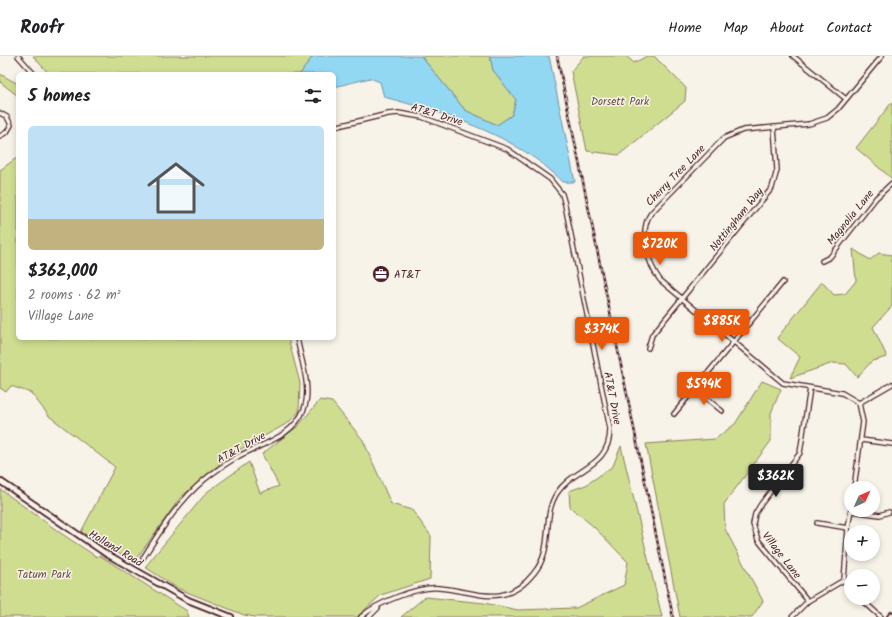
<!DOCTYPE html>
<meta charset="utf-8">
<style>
:root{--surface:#fff;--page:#f2f2f2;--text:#202124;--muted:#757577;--line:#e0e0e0;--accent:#ea580c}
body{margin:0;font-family:Kalam,sans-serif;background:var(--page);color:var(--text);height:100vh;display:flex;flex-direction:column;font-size:15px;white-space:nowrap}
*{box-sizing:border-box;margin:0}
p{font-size:13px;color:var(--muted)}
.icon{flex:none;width:22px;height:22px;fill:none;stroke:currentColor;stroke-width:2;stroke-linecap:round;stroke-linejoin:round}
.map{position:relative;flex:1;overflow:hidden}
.drawer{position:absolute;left:16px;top:16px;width:320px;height:268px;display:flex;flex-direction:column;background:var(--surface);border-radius:6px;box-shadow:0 2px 6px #0003}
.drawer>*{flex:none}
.needle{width:26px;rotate:45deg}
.controls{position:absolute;left:844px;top:425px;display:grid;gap:8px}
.controls a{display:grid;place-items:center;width:36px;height:36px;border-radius:50%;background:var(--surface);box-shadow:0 2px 6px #0003;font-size:20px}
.price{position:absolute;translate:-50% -34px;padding:0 9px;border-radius:4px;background:var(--accent);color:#fff;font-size:13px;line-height:26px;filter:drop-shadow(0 1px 2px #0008)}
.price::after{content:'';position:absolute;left:50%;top:24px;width:12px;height:9px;margin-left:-6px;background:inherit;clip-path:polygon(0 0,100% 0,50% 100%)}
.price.active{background:#222;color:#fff}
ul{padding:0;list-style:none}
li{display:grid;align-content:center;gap:8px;height:212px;padding:0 12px}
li+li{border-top:1px solid var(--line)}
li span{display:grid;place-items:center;height:124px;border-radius:6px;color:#555}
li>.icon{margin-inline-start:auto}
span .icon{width:72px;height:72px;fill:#fffc;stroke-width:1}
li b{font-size:17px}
h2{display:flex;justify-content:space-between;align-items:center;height:48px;padding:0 12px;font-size:17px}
header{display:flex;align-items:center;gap:24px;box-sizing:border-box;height:56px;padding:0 20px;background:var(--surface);border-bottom:1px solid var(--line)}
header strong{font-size:19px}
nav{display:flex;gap:22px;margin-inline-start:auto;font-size:14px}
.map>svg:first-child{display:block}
</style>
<header>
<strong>Roofr</strong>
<nav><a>Home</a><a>Map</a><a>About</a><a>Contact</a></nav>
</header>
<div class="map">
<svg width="892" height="561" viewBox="0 0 892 561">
<rect width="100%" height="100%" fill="#f7f3e8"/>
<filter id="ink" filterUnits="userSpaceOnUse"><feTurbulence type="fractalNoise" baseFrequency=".025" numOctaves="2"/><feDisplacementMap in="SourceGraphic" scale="8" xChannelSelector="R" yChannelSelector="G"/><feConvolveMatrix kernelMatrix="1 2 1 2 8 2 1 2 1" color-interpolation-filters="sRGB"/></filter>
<g filter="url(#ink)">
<g fill="#cfdd91" stroke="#8c7e5e">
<path d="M33,0H313L300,18H49Z"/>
<path d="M421,0H490L493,14L516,43L512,59L497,69L465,54Z"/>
<path d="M584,0H626L634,7L647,0H654L686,32L685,45L619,99L587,95L571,15Z"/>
<path d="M0,18L18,28V40L0,26Z"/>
<path d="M892,46V121L891,122L856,92Z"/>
<path d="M18,101V282H288L300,327L299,356L288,367L230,399L180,442L134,506L81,476L115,411L49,360L31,337L11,330L6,336L0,332V114Z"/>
<path d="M853,193L870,204L879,197L892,199V250L873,271L887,301L872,305L857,321L846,308L833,307L790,322L800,301L777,282L822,226L834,239L845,238L856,225Z"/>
<path d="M762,325L781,333L771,357V385L724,448L725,473L763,545L752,561H680L646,388L715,383L735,368Z"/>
<path d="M320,344L332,346L363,384L391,448L412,454L431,480L430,523L381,539L357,561H255L244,559L177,532L145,511L207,436L249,406L260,437L279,430L262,398L298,370Z"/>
<path d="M621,390L662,561H401L425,541L484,547L518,554L576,552L624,529L628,506L594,471L570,451L569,435L586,429L613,410Z"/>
<path d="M0,433L62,478L97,501L99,499L187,555L189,561H0Z"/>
</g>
<path fill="#92d8f3" stroke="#758ea3" d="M313,0H421L465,54L497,69L512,59L516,44L493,14L490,0H549L575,126H563C515,78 447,58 384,41L380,26L370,22L334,31V18H300Z"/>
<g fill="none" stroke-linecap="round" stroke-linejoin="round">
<g stroke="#4a1f2b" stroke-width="6">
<g id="minor">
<path d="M18,0L34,18"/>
<path d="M793,0L846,43"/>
<path d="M0,57L7,61L11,69L7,76L0,80"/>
<path d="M334,71L388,58L398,57L422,61L507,93L550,123L562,138L565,149L610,373C610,412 574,411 557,437C541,461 555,492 534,517C505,554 476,535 439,532C419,530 376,547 361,561"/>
<path d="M822,205L830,201L876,142L892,127"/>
<path d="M648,292L652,279L772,132L777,114L774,71"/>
<path d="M695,333L722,355"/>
<path d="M859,347L892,328"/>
<path d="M674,358L783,226"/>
<path d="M861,384L892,388"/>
<path d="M854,432L863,366L859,347L842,337L783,327L660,224C648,208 638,175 651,157L724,82L743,74L809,68L827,62L838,53L882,0"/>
<path d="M851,455L880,459L889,456"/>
<path d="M817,467L848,472"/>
<path d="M143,502C161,474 178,446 204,424C215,415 227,407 239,400C262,388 294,380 304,353C312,332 301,304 297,282"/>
<path d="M851,533L844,524L848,472L851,454"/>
<path d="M860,542L881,561"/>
<path d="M808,545L758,484L753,468L755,458L761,448L800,397L810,332"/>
<path d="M369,561L378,552"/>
<path d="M792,561L808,545L844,524"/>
</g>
</g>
<g stroke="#4a1f2b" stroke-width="8">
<g id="tertiary">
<path d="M0,425L105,497L188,544L231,561"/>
<path d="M890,561L892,559"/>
</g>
</g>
<use href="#minor" stroke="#f7f3e8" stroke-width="3.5"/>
<use href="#tertiary" stroke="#f7f3e8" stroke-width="4.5"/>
<g stroke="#4a1f2b" stroke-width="2.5">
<path id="rail" d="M557,0L673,561"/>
</g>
<use href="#rail" stroke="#f7f3e8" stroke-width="1" stroke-dasharray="3" stroke-linecap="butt"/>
</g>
</g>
<defs>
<g id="office-disc" transform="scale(0.9)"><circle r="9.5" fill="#4a1f2b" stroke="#f7f3e8"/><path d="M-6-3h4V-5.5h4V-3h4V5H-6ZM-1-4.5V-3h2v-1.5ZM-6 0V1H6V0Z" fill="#fff"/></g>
</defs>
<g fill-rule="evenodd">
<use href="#office-disc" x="381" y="218"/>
</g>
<g text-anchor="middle" stroke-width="3" stroke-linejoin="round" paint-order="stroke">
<g font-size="11" fill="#6b4e44" stroke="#f7f3e8">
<text x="620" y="49">Dorsett Park</text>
<text x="44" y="522">Tatum Park</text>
</g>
<g font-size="11" fill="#4a1f2b" stroke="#f7f3e8">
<text transform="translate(437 58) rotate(17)" y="4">AT&amp;T Drive</text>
<text transform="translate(675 119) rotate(-46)" y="4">Cherry Tree Lane</text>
<text transform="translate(850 161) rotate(-51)" y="4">Magnolia Lane</text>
<text transform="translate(736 163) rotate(-51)" y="4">Nottingham Way</text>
<text transform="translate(613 342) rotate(79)" y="4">AT&amp;T Drive</text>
<text transform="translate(241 391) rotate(-29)" y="4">AT&amp;T Drive</text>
<text transform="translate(116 492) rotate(31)" y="4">Holland Road</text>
<text transform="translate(782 499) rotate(52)" y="4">Village Lane</text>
</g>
<g font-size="11" fill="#4a1f2b" stroke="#f7f3e8" text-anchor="start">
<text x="394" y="222">AT&amp;T</text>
</g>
</g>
</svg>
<div class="controls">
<a><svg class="needle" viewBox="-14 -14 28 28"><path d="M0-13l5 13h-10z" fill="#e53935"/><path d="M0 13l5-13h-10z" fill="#757577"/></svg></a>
<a>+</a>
<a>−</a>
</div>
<b class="price" style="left:660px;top:210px">$720K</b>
<b class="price" style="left:722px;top:287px">$885K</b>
<b class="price" style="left:602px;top:295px">$374K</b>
<b class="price" style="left:704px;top:350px">$594K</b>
<b class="price active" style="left:776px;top:442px">$362K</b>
<section class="drawer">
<h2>5 homes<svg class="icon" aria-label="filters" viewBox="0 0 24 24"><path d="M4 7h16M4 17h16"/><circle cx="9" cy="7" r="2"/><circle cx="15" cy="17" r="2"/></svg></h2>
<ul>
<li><span style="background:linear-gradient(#bfe0f5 75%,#c2b280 0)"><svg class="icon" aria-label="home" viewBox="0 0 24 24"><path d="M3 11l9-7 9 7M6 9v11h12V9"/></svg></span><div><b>$362,000</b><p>2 rooms · 62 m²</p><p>Village Lane</p></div></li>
</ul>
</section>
</div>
